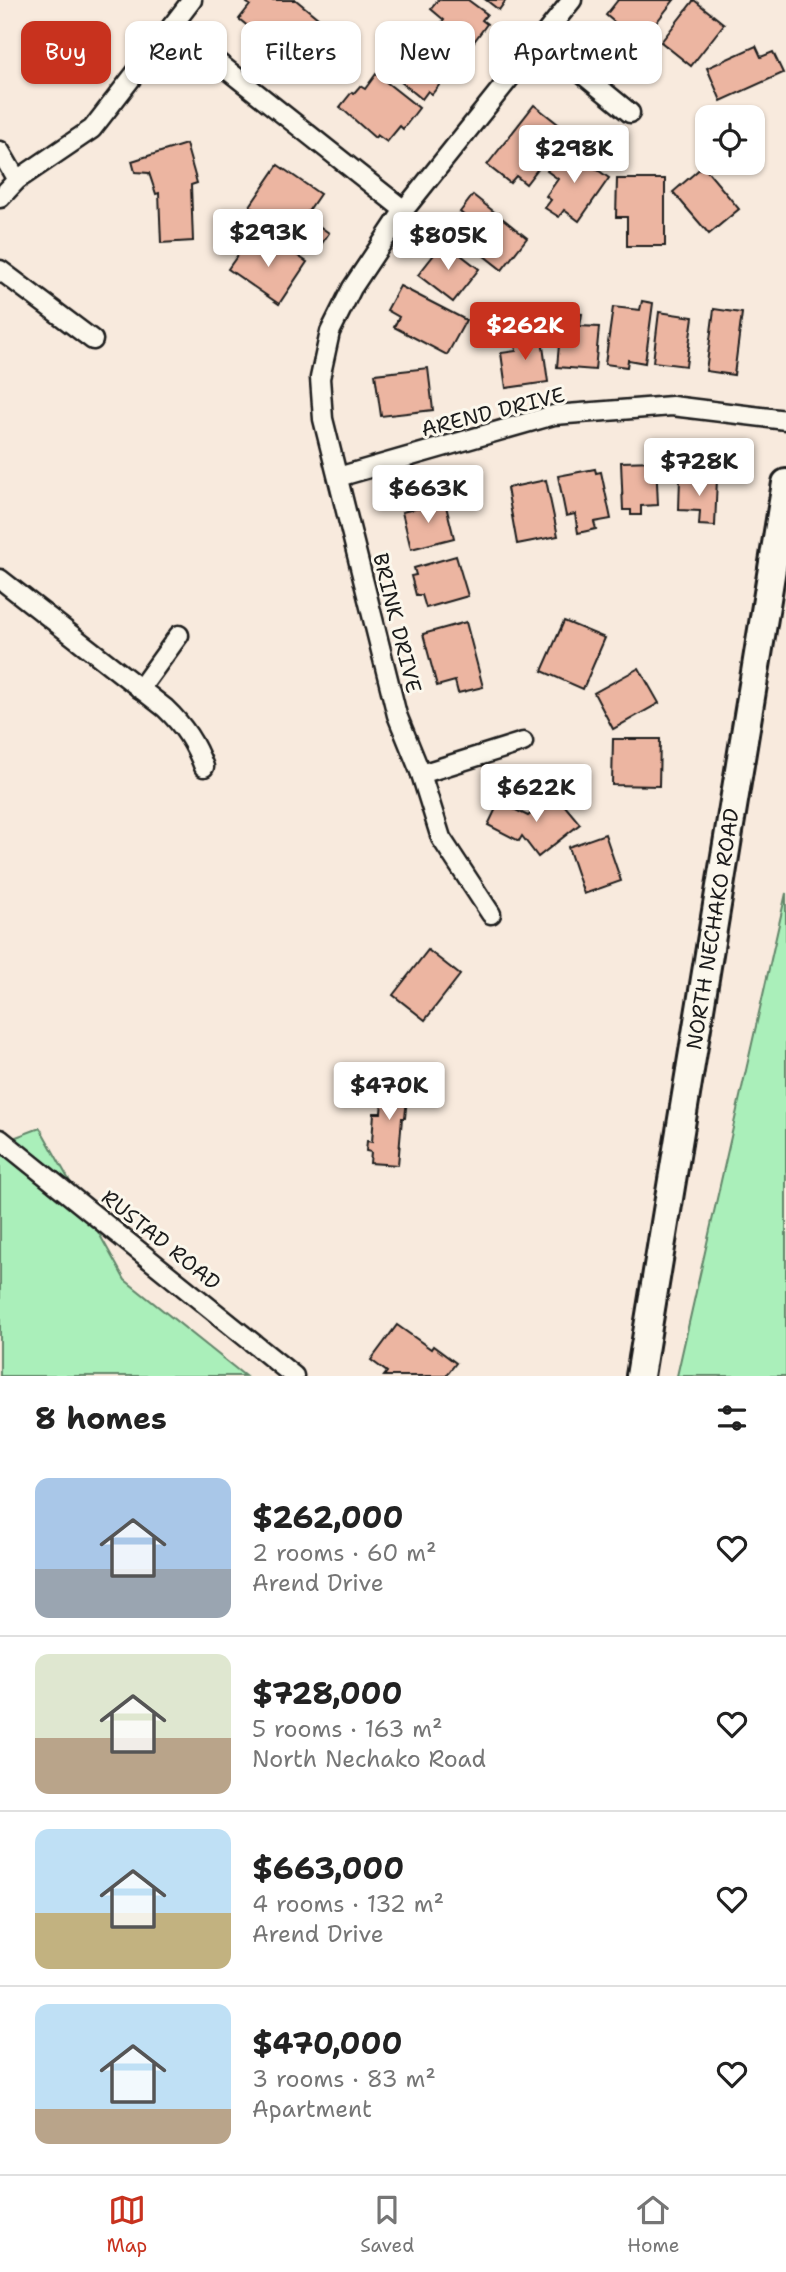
<!DOCTYPE html>
<meta charset="utf-8">
<style>
:root{--surface:#fff;--page:#f2f2f2;--text:#222;--muted:#767676;--line:#e0e0e0;--accent:#c8321e}
body{margin:0;font-family:"Shantell Sans",sans-serif;background:var(--page);color:var(--text);height:100vh;display:flex;flex-direction:column;font-size:26px;white-space:nowrap}
*{box-sizing:border-box;margin:0}
p{font-size:23px;color:var(--muted)}
.icon{flex:none;width:38px;height:38px;fill:none;stroke:currentColor;stroke-width:2;stroke-linecap:round;stroke-linejoin:round}
.map{position:relative;height:1376px;overflow:hidden}
.drawer{display:flex;flex-direction:column;background:var(--surface);flex:1}
.drawer>*{flex:none}
.hud{position:absolute;left:21px;top:21px;width:746px;height:63px;display:flex;gap:14px}
.buttons{position:absolute;left:695px;top:105px;display:grid;gap:14px}
.buttons a{display:grid;place-items:center;width:70px;height:70px;border-radius:14px;background:var(--surface);box-shadow:0 2px 5px #0004;font-size:35px}
.price{position:absolute;translate:-50% -60px;padding:0 16px;border-radius:7px;background:#fff;color:#222;font-size:23px;line-height:46px;filter:drop-shadow(0 2px 4px #0008)}
.price::after{content:'';position:absolute;left:50%;top:42px;width:21px;height:16px;margin-left:-10px;background:inherit;clip-path:polygon(0 0,100% 0,50% 100%)}
.price.on{background:var(--accent);color:#fff}
ul{padding:0;list-style:none}
li{display:flex;align-items:center;gap:21px;height:175px;padding:0 35px}
li+li{border-top:2px solid var(--line)}
li span{display:grid;place-items:center;flex:none;width:196px;height:140px;border-radius:14px;color:#555}
li>.icon{margin-inline-start:auto}
span .icon{width:84px;height:84px;fill:#fffc;stroke-width:1}
li b{font-size:30px}
h2{display:flex;justify-content:space-between;align-items:center;height:84px;padding:0 35px;font-size:30px}
.pill{padding:0 24px;border-radius:14px;background:var(--surface);box-shadow:0 2px 5px #0004;font-size:24px;line-height:63px}
.pill.on{background:var(--accent);color:#fff}
.dock{display:flex;justify-content:space-around;align-items:center;height:98px;border-top:2px solid var(--line);background:var(--surface);font-size:19px;color:var(--muted)}
.dock a{display:grid;justify-items:center;gap:4px}
.dock .on{color:var(--accent)}
.map>svg:first-child{display:block}
</style>
<div class="map">
<svg width="786" height="1376" viewBox="0 0 786 1376">
<rect width="100%" height="100%" fill="#f8eadd"/>
<filter id="ink" filterUnits="userSpaceOnUse"><feTurbulence type="fractalNoise" baseFrequency=".0143" numOctaves="2"/><feDisplacementMap in="SourceGraphic" scale="14" xChannelSelector="R" yChannelSelector="G"/><feConvolveMatrix kernelMatrix="1 2 1 2 8 2 1 2 1" color-interpolation-filters="sRGB"/></filter>
<g filter="url(#ink)">
<g fill="#aaefba" stroke="#63866b" stroke-width="2">
<path d="M786,893V1376H677Z"/>
<path d="M40,1128L125,1280L245,1376H0V1143Z"/>
</g>
<g fill="#ecb5a1" stroke="#1c1c1c" stroke-width="2">
<path d="M249,0H296L319,19L307,34L301,29L286,47L270,34L265,40L239,19L250,5L247,3Z"/>
<path d="M438,0H468L487,14L482,20L487,24L467,51L437,28L444,20L431,9Z"/>
<path d="M486,0H506L499,10Z"/>
<path d="M618,0H674L636,48L616,32L620,27L606,15Z"/>
<path d="M694,0L724,24L691,66L661,42Z"/>
<path d="M402,44L415,55L422,46L452,69L432,94L428,91L422,99L384,68Z"/>
<path d="M756,46L761,57L773,52L783,73L721,101L707,68Z"/>
<path d="M376,74L419,108L403,129L400,126L387,142L377,135L375,138L340,107L352,92L354,93L360,86L365,89Z"/>
<path d="M534,105L567,131L526,184L516,176L510,183L487,165Z"/>
<path d="M752,122L759,123L752,172L711,166V163H752Z"/>
<path d="M186,144L197,183L191,185L193,241L161,243L159,193L156,194L149,173L135,172L132,161Z"/>
<path d="M564,146L609,178L579,221L564,210L559,217L545,208L551,200L546,196L558,179L547,171Z"/>
<path d="M278,165L320,194L305,216L329,233L316,252L250,206Z"/>
<path d="M703,166L739,209L709,234L673,192Z"/>
<path d="M617,179H665V246H627V217H616Z"/>
<path d="M473,195L527,238L502,270L455,233L467,218L460,212Z"/>
<path d="M249,239L269,253L277,242L307,262L279,304L228,269Z"/>
<path d="M444,242L479,269L453,302L418,275Z"/>
<path d="M400,286L466,320L447,355L394,327L399,317L387,310Z"/>
<path d="M642,301L653,303L645,363L628,360L627,367L605,364L613,307L640,310Z"/>
<path d="M714,309L742,313L734,375L706,371Z"/>
<path d="M562,312L582,314L580,326L599,327L595,370L557,367Z"/>
<path d="M659,312L693,317L686,366L653,362Z"/>
<path d="M541,332L548,382L506,388L501,353L516,351L514,336Z"/>
<path d="M428,368L433,410L381,416L375,374Z"/>
<path d="M656,461L658,505L641,506V515H631V510H623L621,462Z"/>
<path d="M595,469L596,473L601,472L611,519L594,522L596,529L578,533L575,514L566,516L558,476Z"/>
<path d="M680,477L717,478L715,526L699,525L700,511L679,510Z"/>
<path d="M546,480L558,536L517,544L507,488Z"/>
<path d="M445,502L454,538L411,549L402,512Z"/>
<path d="M456,556L468,596L426,608L422,595H416L411,576L416,575L414,568Z"/>
<path d="M564,621L605,638L583,689L542,671Z"/>
<path d="M466,622L483,687L458,693L455,681L437,686L423,634Z"/>
<path d="M639,668L659,703L613,729L594,693Z"/>
<path d="M613,739H660L659,786L612,785Z"/>
<path d="M555,794L580,824L538,857L522,836L519,841L488,825L499,802L528,816Z"/>
<path d="M605,834L621,881L584,894L568,847Z"/>
<path d="M428,950L460,975L425,1020L393,995Z"/>
<path d="M384,1076L409,1079L405,1118H402L398,1165L370,1163L371,1152L366,1151L367,1141L372,1142L374,1113H381Z"/>
<path d="M397,1325L431,1349L433,1346L456,1363L446,1376H384L387,1372L371,1360Z"/>
</g>
<g fill="none" stroke-linecap="round" stroke-linejoin="round">
<g stroke="#1c1c1c" stroke-width="23">
<g id="street">
<path d="M192,0L172,26L404,210"/>
<path d="M541,40L630,113"/>
<path d="M0,151L17,180"/>
<path d="M0,198L17,180L92,129L172,26"/>
<path d="M0,270L93,340"/>
<path d="M338,477L554,415L672,406L786,420"/>
<path d="M0,579L165,708C184,726 195,743 204,767"/>
<path d="M140,689L179,635"/>
<path d="M421,774L523,742"/>
<path d="M491,914L441,838L421,774L397,715L323,419L320,378L330,332L352,288L404,210L572,0"/>
<path d="M0,1139L294,1376"/>
</g>
</g>
<g stroke="#1c1c1c" stroke-width="32">
<path id="secondary" d="M640,1376L786,483"/>
</g>
<use href="#street" stroke="#fbf7ec" stroke-width="18"/>
<use href="#secondary" stroke="#fbf7ec" stroke-width="26"/>
</g>
</g>
<g text-anchor="middle" stroke-width="6" stroke-linejoin="round" paint-order="stroke">
<g font-size="21" fill="#1c1c1c" stroke="#fbf7ec">
<text transform="translate(493 412) rotate(-14)" y="7">AREND DRIVE</text>
<text transform="translate(397 623) rotate(76)" y="7">BRINK DRIVE</text>
<text transform="translate(713 929) rotate(-81)" y="7">NORTH NECHAKO ROAD</text>
<text transform="translate(161 1240) rotate(39)" y="7">RUSTAD ROAD</text>
</g>
</g>
</svg>
<div class="buttons">
<a><svg class="icon" aria-label="locate" viewBox="0 0 24 24"><circle cx="12" cy="12" r="6"/><path d="M12 2v4M12 18v4M2 12h4M18 12h4"/></svg></a>
</div>
<b class="price" style="left:574px;top:185px">$298K</b>
<b class="price" style="left:268px;top:269px">$293K</b>
<b class="price" style="left:448px;top:272px">$805K</b>
<b class="price on" style="left:525px;top:362px">$262K</b>
<b class="price" style="left:699px;top:498px">$728K</b>
<b class="price" style="left:428px;top:525px">$663K</b>
<b class="price" style="left:536px;top:824px">$622K</b>
<b class="price" style="left:389px;top:1122px">$470K</b>
<div class="hud">
<a class="pill on">Buy</a>
<a class="pill">Rent</a>
<a class="pill">Filters</a>
<a class="pill">New</a>
<a class="pill">Apartment</a>
</div>
</div>
<section class="drawer">
<h2>8 homes<svg class="icon" aria-label="filters" viewBox="0 0 24 24"><path d="M4 7h16M4 17h16"/><circle cx="9" cy="7" r="2"/><circle cx="15" cy="17" r="2"/></svg></h2>
<ul>
<li><span style="background:linear-gradient(#a9c7e8 65%,#9aa5b1 0)"><svg class="icon" aria-label="home" viewBox="0 0 24 24"><path d="M3 11l9-7 9 7M6 9v11h12V9"/></svg></span><div><b>$262,000</b><p>2 rooms · 60 m²</p><p>Arend Drive</p></div><svg class="icon" aria-label="heart" viewBox="0 0 24 24"><path d="M12 20l-8-8c-3-5 5-10 8-4 3-6 11-1 8 4z"/></svg></li>
<li><span style="background:linear-gradient(#dfe7d0 60%,#b9a48a 0)"><svg class="icon" aria-label="home" viewBox="0 0 24 24"><path d="M3 11l9-7 9 7M6 9v11h12V9"/></svg></span><div><b>$728,000</b><p>5 rooms · 163 m²</p><p>North Nechako Road</p></div><svg class="icon" aria-label="heart" viewBox="0 0 24 24"><path d="M12 20l-8-8c-3-5 5-10 8-4 3-6 11-1 8 4z"/></svg></li>
<li><span style="background:linear-gradient(#bfe0f5 60%,#c2b280 0)"><svg class="icon" aria-label="home" viewBox="0 0 24 24"><path d="M3 11l9-7 9 7M6 9v11h12V9"/></svg></span><div><b>$663,000</b><p>4 rooms · 132 m²</p><p>Arend Drive</p></div><svg class="icon" aria-label="heart" viewBox="0 0 24 24"><path d="M12 20l-8-8c-3-5 5-10 8-4 3-6 11-1 8 4z"/></svg></li>
<li><span style="background:linear-gradient(#bfe0f5 75%,#b9a48a 0)"><svg class="icon" aria-label="home" viewBox="0 0 24 24"><path d="M3 11l9-7 9 7M6 9v11h12V9"/></svg></span><div><b>$470,000</b><p>3 rooms · 83 m²</p><p>Apartment</p></div><svg class="icon" aria-label="heart" viewBox="0 0 24 24"><path d="M12 20l-8-8c-3-5 5-10 8-4 3-6 11-1 8 4z"/></svg></li>
</ul>
</section>
<nav class="dock">
<a class="on"><svg class="icon" aria-label="map" viewBox="0 0 24 24"><path d="M3 6l6-2 6 2 6-2v14l-6 2-6-2-6 2zM9 4v14M15 6v14"/></svg>Map</a>
<a><svg class="icon" aria-label="saved" viewBox="0 0 24 24"><path d="M7 4h10v16l-5-4-5 4z"/></svg>Saved</a>
<a><svg class="icon" aria-label="home" viewBox="0 0 24 24"><path d="M3 11l9-7 9 7M6 9v11h12V9"/></svg>Home</a>
</nav>
